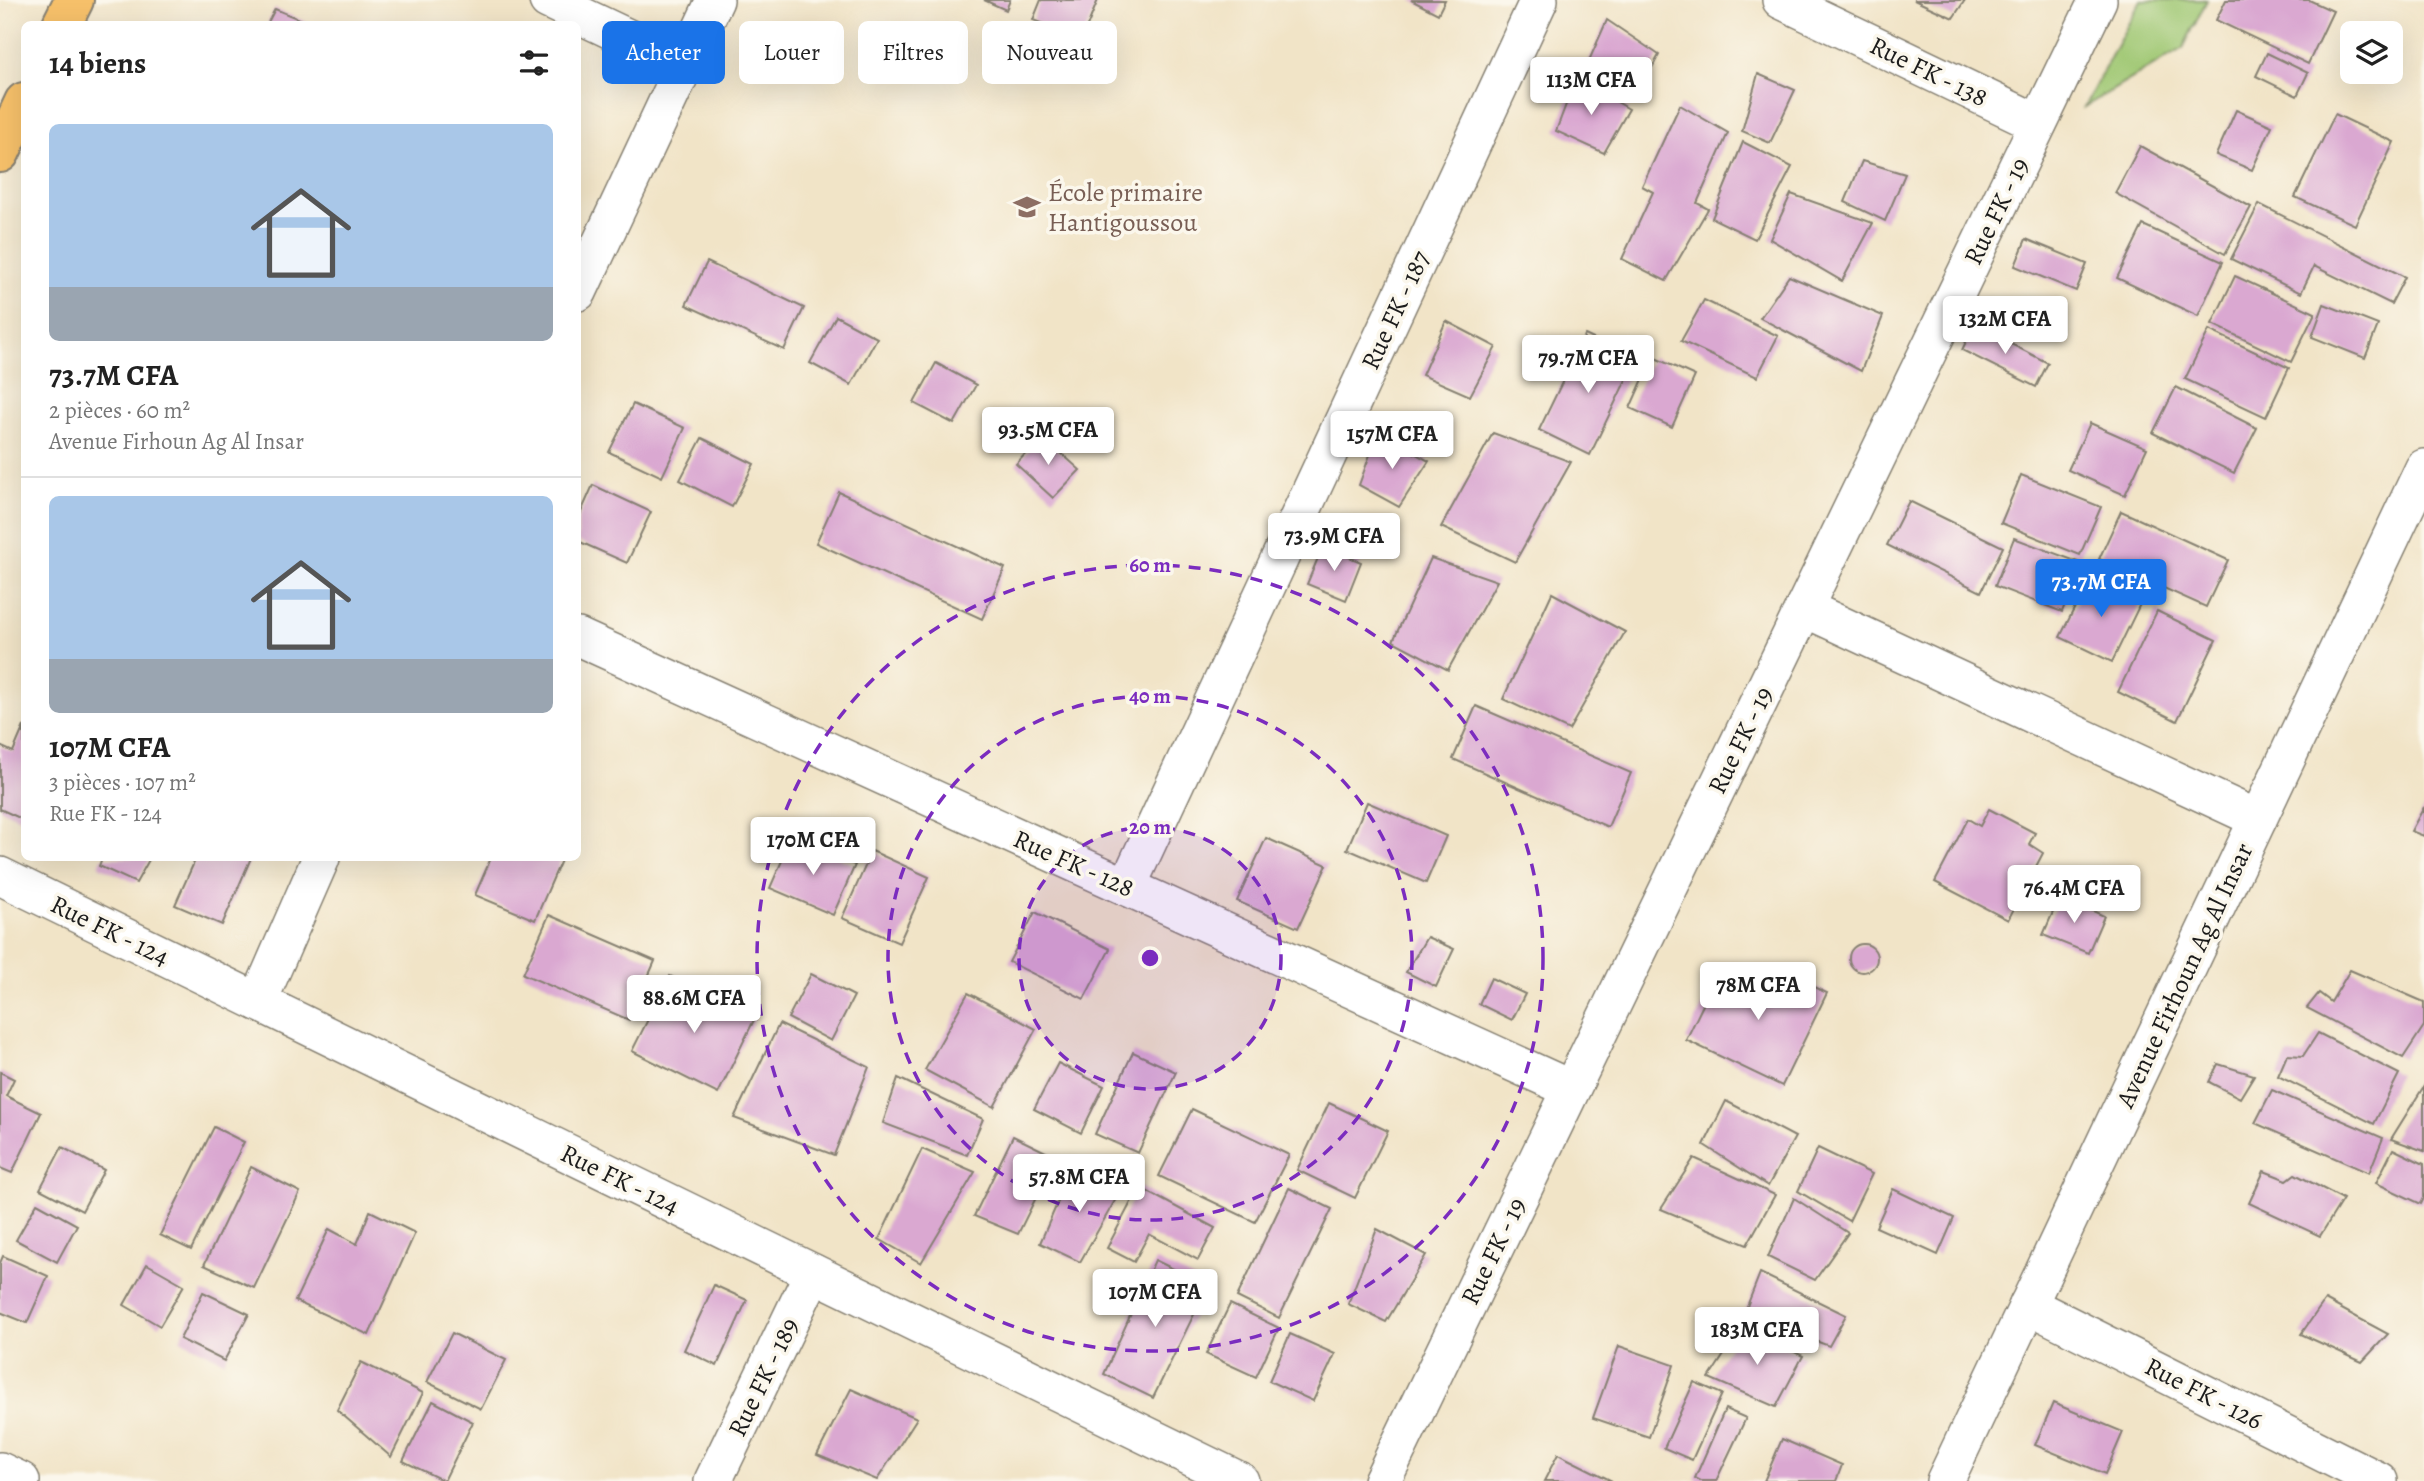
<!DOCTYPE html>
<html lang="fr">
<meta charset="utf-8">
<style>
:root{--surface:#fff;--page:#f6f6f6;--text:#222;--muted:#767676;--line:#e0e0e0;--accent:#1a73e8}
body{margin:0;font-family:Alegreya,serif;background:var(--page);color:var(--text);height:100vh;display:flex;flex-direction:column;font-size:26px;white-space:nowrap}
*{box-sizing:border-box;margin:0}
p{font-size:23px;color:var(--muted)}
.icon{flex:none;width:38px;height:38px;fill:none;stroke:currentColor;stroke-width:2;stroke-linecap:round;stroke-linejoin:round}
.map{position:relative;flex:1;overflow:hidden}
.details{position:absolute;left:21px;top:21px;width:560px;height:840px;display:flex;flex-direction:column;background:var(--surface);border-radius:10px;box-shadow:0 7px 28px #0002}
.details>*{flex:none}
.guide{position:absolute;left:602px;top:21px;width:665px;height:63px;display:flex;gap:14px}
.fabs{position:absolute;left:2340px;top:21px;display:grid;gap:14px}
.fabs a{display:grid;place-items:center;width:63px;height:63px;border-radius:10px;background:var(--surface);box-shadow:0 7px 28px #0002;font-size:35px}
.price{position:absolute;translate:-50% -60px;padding:0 16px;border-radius:7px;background:#fff;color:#222;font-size:23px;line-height:46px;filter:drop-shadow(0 2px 4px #0008)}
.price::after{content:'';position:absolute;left:50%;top:42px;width:21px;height:16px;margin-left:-10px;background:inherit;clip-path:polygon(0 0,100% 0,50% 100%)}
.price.active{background:var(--accent);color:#fff}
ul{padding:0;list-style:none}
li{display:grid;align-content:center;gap:14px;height:371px;padding:0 28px}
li+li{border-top:2px solid var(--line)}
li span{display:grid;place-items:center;height:217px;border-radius:10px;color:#555}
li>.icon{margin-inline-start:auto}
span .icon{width:126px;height:126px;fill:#fffc;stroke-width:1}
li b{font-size:30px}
h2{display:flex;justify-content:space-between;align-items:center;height:84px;padding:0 28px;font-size:30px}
.pill{padding:0 24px;border-radius:10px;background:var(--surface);box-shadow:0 7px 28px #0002;font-size:24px;line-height:63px}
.pill.active{background:var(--accent);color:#fff}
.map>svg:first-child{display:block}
</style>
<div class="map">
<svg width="2424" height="1481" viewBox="0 0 2424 1481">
<rect width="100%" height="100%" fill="#fbf7ec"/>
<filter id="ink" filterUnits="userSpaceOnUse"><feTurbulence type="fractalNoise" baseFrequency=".0143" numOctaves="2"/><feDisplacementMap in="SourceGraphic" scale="14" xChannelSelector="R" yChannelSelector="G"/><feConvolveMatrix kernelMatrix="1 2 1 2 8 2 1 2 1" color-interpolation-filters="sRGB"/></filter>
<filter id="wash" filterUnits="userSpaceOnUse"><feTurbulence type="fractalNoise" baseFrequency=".00686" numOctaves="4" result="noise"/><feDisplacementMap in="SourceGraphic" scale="28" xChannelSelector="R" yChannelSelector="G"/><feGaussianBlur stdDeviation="1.57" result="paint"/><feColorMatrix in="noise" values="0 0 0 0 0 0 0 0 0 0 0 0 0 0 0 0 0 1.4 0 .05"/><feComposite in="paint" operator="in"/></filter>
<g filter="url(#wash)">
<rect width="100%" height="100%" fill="#f1e4c7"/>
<path fill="#9fc772" stroke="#5e7247" stroke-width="2" d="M2141,0H2207L2183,48L2084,107Z"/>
<g id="blocks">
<g fill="#daa8d1">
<path d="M984,0H1010L1006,10Z"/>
<path d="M1041,0H1098L1082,39L1033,20Z"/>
<path d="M1411,0H1445L1438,14Z"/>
<path d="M1914,0H1965L1953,18Z"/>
<path d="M2226,0H2309L2333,11L2308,64L2216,20Z"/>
<path d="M275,9L311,24H267Z"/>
<path d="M1607,20L1659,55L1638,93L1587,65Z"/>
<path d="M2267,53L2308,73L2297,96L2256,76Z"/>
<path d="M1758,74L1795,90L1770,143L1742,131Z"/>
<path d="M1576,78L1629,109L1604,153L1556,131Z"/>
<path d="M1680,105L1728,133L1697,203L1708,209L1666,281L1622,259L1653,192L1642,186Z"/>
<path d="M2236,110L2272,126L2252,170L2216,155Z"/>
<path d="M2335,114L2394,142L2355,225L2295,197Z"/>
<path d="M1743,142L1792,167L1755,239L1712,218Z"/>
<path d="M2140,146L2251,207L2225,254L2115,193Z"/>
<path d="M1862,161L1905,174L1885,221L1845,202Z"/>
<path d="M1791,194L1873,223L1842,281L1770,239Z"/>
<path d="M2259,204L2405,277L2391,304L2314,266L2301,293L2231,259Z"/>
<path d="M2143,225L2223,262L2198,316L2117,278Z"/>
<path d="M2026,239L2087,264L2076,291L2015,266Z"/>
<path d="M707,262L804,308L784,350L686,305Z"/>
<path d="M1789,276L1883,316L1861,371L1760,318Z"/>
<path d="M2235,276L2315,313L2291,362L2212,324Z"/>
<path d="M1704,300L1778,336L1757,377L1681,341Z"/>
<path d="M2324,304L2378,325L2365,358L2312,337Z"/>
<path d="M836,316L877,338L851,385L810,363Z"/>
<path d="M1446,321L1496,347L1470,396L1422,375Z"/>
<path d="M1974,325L2048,363L2036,387L1962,350Z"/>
<path d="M2209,330L2289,368L2266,417L2185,379Z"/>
<path d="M1585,335L1636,359L1590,455L1539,430Z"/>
<path d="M1653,357L1695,376L1672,427L1630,408Z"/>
<path d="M936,363L976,385L954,424L914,403Z"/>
<path d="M2176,387L2257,428L2234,473L2153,433Z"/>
<path d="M633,404L685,428L662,477L609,452Z"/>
<path d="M2090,423L2147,448L2125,495L2068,470Z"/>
<path d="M1378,433L1429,461L1399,507L1359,485Z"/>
<path d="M1493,433L1571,462L1515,562L1441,527Z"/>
<path d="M1042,436L1080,470L1053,498L1016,464Z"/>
<path d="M702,438L754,464L732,507L680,480Z"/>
<path d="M2021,475L2101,507L2080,555L2001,523Z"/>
<path d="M593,485L651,512L627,563L578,541V519Z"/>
<path d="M839,492L1005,568L982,619L816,543Z"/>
<path d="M1909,501L2003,547L1981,592L1887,545Z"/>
<path d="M2121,511L2228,560L2206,607L2099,559Z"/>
<path d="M2014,538L2081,563L2062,612L1995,586Z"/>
<path d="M1323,546L1361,562L1346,600L1307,584Z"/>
<path d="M1431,558L1497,581L1448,670L1393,641Z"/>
<path d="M2091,575L2142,600L2112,662L2060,637Z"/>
<path d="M1552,593L1625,632L1569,730L1503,699Z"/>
<path d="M2157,611L2216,640L2177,721L2118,692Z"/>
<path d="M1476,706L1631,773L1608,827L1453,759Z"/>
<path d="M24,726V820L0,809V746L13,752Z"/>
<path d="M1367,802L1446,836L1426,883L1347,849Z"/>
<path d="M2424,807V836L2411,831Z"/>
<path d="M1989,809L2035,833L2029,844L2043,853L2008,920L1935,882L1968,819L1980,826Z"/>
<path d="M792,838L855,865L833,915L770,888Z"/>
<path d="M1266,838L1327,865L1298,928L1237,901Z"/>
<path d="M872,851L929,877L899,943L842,918Z"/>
<path d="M102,858H150L136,883L99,866Z"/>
<path d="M196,858H251L222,925L175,905Z"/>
<path d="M491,858H562L535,920L475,895Z"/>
<path d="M2060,896L2104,916L2088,953L2043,935Z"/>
<path d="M1035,912L1110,949L1084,999L1009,962Z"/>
<path d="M549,915L655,961L629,1020L523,974Z"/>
<path d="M1427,937L1454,949L1436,987L1406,972Z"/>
<circle cx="1863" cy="958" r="14"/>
<path d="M1748,968L1768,977L1772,968L1827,993L1782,1086L1686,1040L1716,978L1738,988Z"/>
<path d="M2350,970L2424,1002V1026L2403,1058L2307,1008L2319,993L2331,1002Z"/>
<path d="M811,974L854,996L831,1041L788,1018Z"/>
<path d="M670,976L755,1018L718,1094L632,1051Z"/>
<path d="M1491,978L1525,994L1512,1020L1479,1004Z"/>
<path d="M968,993L1036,1029L994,1107L925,1070Z"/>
<path d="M779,1024L869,1067L834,1155L734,1118Z"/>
<path d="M2318,1033L2399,1074L2374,1124L2278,1076L2287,1055L2303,1056Z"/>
<path d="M1133,1052L1176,1072L1138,1153L1095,1134Z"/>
<path d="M1058,1063L1104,1086L1081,1133L1034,1109Z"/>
<path d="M2218,1064L2254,1075L2240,1098L2209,1082Z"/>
<path d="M0,1072L14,1079L6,1096L41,1113L12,1173L0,1168Z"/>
<path d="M898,1078L983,1119L967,1155L883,1123Z"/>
<path d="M2424,1086V1151L2391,1139Z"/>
<path d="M2272,1090L2383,1138L2369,1173L2255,1123Z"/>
<path d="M1726,1101L1795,1137L1768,1186L1704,1145Z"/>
<path d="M1329,1103L1388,1131L1355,1198L1297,1170Z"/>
<path d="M1192,1109L1289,1155L1255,1222L1159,1176Z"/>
<path d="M214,1127L244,1142L191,1250L160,1235Z"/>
<path d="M1013,1136L1056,1157L1018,1234L974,1216Z"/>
<path d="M62,1147L104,1170L82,1211L40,1189Z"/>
<path d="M1818,1148L1872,1174L1849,1221L1798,1191Z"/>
<path d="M922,1149L975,1172L921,1263L879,1239Z"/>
<path d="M2393,1149L2424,1164V1198L2421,1204L2376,1183Z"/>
<path d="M1694,1158L1775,1195L1747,1245L1661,1209Z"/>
<path d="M1074,1165L1121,1190L1080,1262L1040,1243Z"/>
<path d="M251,1167L300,1192L254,1288L204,1265Z"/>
<path d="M2264,1171L2287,1180L2295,1174L2343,1199L2320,1236L2249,1203Z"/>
<path d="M1139,1187L1215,1228L1198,1260L1149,1234L1134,1262L1107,1248Z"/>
<path d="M1289,1188L1332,1209L1279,1318L1237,1297Z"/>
<path d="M1893,1189L1954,1218L1938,1255L1876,1227Z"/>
<path d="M1794,1198L1848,1233L1815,1280L1768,1257Z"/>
<path d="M37,1203L77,1225L57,1262L16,1240Z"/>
<path d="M370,1211L415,1233L369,1335L295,1301L329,1229L357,1244Z"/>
<path d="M1377,1229L1426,1255L1386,1322L1348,1304Z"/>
<path d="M3,1256L48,1276L27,1323L0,1312V1263Z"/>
<path d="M1155,1260L1208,1286L1153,1398L1104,1374Z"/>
<path d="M147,1264L184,1285L160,1326L124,1305Z"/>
<path d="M1760,1273L1846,1315L1829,1346L1744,1314Z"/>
<path d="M714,1285L747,1300L717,1366L684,1350Z"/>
<path d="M203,1292L249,1314L224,1361L180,1339Z"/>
<path d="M2325,1300L2388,1334L2362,1362L2301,1334Z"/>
<path d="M1230,1304L1279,1328L1256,1377L1206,1354Z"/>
<path d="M1742,1327L1803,1356L1776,1407L1709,1378Z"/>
<path d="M452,1333L506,1360L481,1409L427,1382Z"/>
<path d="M1290,1334L1335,1354L1313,1401L1269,1381Z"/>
<path d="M1619,1346L1674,1365L1649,1437L1593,1418Z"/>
<path d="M361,1362L423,1393L391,1457L337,1410Z"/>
<path d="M1694,1382L1722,1394L1692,1460L1664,1448Z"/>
<path d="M851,1389L917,1418L877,1480L817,1455Z"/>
<path d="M433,1401L473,1422L444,1481L403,1461Z"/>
<path d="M2053,1403L2123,1432L2105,1474L2035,1445Z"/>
<path d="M1725,1409L1746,1418L1716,1481H1701L1695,1478Z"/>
<path d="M1782,1439L1842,1465L1836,1481H1764Z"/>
<path d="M1558,1454L1612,1481H1544Z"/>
</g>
</g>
</g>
<g filter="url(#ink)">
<use href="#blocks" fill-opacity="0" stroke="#868072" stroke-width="2"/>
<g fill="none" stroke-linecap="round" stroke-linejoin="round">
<g stroke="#868072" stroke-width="40">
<g id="minor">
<path d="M548,0L685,65"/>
<path d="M1781,0L2038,123"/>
<path d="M578,292L715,0"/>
<path d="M1804,608L2258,819"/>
<path d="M578,637L1571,1089"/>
<path d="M0,876L1240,1481"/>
<path d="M1127,887L1539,0"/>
<path d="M258,1002L321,858"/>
<path d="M2028,1305L2379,1481"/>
<path d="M0,1471L21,1481"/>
<path d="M713,1481L813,1273"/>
<path d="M1382,1481L2098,0"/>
<path d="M1945,1481L2424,468"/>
</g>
</g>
<g stroke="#868072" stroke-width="42">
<g id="primary">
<path d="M62,24L74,0"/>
<path d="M0,153L24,102"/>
</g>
</g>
<use href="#minor" stroke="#fff" stroke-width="37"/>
<use href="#primary" stroke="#f6c06b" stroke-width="38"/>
</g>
</g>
<circle cx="1150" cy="958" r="131" fill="#7b2cbf" fill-opacity=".12"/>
<g fill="none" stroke="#7b2cbf" stroke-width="3.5" stroke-dasharray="12 9">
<circle cx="1150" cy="958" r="131"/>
<circle cx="1150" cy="958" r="262"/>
<circle cx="1150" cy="958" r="393"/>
</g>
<defs>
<g id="school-bare" transform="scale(2.1)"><path d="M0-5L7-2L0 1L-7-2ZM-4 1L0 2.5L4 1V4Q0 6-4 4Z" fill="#8d6e63" stroke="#fbf7ec" stroke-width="2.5" paint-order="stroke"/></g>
</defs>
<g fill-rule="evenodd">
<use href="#school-bare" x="1027" y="207"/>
</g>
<g text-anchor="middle" stroke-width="7" stroke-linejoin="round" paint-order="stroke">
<g font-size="26" fill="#1c1c1c" stroke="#fbf7ec">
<text transform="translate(1929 71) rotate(26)" y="9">Rue FK - 138</text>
<text transform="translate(1996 211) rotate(-64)" y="9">Rue FK - 19</text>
<text transform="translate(1395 310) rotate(-65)" y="9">Rue FK - 187</text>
<text transform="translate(1740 740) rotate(-64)" y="9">Rue FK - 19</text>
<text transform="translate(1074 863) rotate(24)" y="9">Rue FK - 128</text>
<text transform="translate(110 930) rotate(26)" y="9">Rue FK - 124</text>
<text transform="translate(2184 975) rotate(-65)" y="9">Avenue Firhoun Ag Al Insar</text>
<text transform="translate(620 1179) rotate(26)" y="9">Rue FK - 124</text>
<text transform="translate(1493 1251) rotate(-64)" y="9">Rue FK - 19</text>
<text transform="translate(763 1377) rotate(-64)" y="9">Rue FK - 189</text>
<text transform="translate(2204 1393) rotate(27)" y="9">Rue FK - 126</text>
</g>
<g font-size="26" fill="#785e54" stroke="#fbf7ec" text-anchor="start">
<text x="1048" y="201">École primaire<tspan x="1048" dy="30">Hantigoussou</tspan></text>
</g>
</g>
<circle cx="1150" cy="958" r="10" fill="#7b2cbf" stroke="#fbf7ec" stroke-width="3.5"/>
<g font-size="21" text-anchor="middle" font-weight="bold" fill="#7b2cbf" stroke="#fbf7ec" stroke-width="7" stroke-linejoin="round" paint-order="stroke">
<text x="1150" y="572">60 m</text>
<text x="1150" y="703">40 m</text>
<text x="1150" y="834">20 m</text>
</g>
</svg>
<div class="fabs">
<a><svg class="icon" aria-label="layers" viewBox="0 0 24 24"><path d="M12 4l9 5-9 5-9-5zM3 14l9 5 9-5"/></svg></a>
</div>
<b class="price" style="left:1591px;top:117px">113M CFA</b>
<b class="price" style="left:2005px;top:356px">132M CFA</b>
<b class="price" style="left:1588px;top:395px">79.7M CFA</b>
<b class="price" style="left:1048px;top:467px">93.5M CFA</b>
<b class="price" style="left:1392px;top:471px">157M CFA</b>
<b class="price" style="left:1334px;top:573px">73.9M CFA</b>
<b class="price active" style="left:2101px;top:619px">73.7M CFA</b>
<b class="price" style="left:813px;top:877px">170M CFA</b>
<b class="price" style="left:2074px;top:925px">76.4M CFA</b>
<b class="price" style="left:1758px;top:1022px">78M CFA</b>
<b class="price" style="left:694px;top:1035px">88.6M CFA</b>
<b class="price" style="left:1079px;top:1214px">57.8M CFA</b>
<b class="price" style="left:1155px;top:1329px">107M CFA</b>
<b class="price" style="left:1757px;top:1367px">183M CFA</b>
<div class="guide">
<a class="pill active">Acheter</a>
<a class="pill">Louer</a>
<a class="pill">Filtres</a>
<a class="pill">Nouveau</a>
</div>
<section class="details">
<h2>14 biens<svg class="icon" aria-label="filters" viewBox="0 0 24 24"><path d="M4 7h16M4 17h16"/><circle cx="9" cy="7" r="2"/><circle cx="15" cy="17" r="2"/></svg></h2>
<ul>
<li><span style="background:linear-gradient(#a9c7e8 75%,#9aa5b1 0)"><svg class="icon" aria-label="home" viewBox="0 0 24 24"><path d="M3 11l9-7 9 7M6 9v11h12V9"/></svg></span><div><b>73.7M CFA</b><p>2 pièces · 60 m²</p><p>Avenue Firhoun Ag Al Insar</p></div></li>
<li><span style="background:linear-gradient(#a9c7e8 75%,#9aa5b1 0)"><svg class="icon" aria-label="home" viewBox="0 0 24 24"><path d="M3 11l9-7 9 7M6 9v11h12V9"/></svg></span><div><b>107M CFA</b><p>3 pièces · 107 m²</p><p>Rue FK - 124</p></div></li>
</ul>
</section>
</div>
